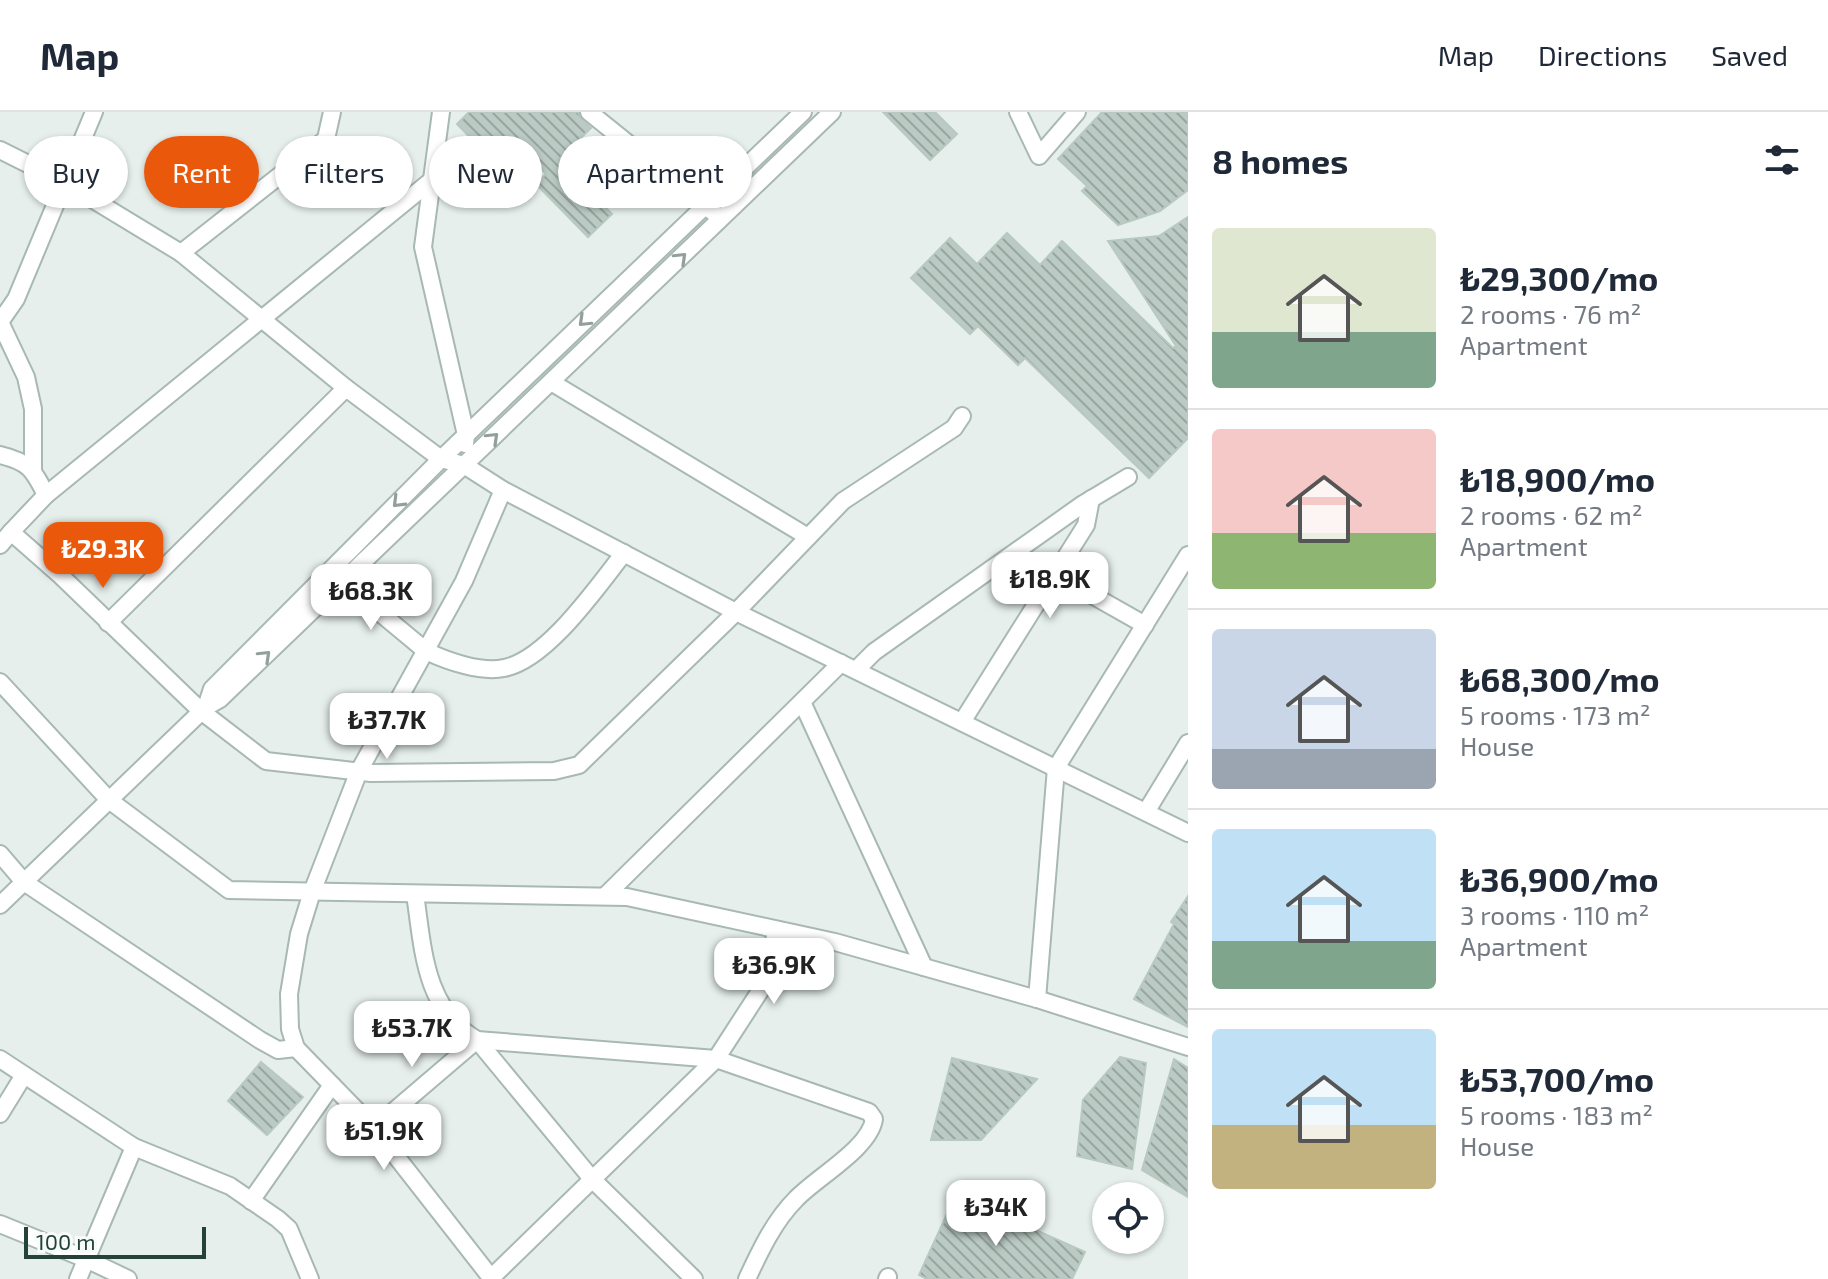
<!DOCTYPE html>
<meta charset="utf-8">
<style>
:root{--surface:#fff;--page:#f6f6f7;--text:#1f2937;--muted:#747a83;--line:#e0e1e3;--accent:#ea580c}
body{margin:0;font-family:"Exo 2",sans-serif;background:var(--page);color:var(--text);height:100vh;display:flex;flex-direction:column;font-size:30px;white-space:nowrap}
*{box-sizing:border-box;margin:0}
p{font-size:26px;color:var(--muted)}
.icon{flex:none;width:44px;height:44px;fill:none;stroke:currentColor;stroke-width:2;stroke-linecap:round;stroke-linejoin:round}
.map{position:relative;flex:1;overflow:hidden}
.details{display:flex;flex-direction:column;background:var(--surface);width:640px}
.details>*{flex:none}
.top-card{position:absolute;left:24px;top:24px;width:760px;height:72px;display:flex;gap:16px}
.buttons{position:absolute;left:1092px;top:1070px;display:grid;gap:16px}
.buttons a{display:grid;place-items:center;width:72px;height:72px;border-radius:50%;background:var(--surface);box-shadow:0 2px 6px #0004;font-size:40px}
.scale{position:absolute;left:24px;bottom:20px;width:182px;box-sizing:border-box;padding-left:8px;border:4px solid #24423a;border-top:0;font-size:22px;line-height:28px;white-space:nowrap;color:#24423a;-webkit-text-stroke:6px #f7fbf9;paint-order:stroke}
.price{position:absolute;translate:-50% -68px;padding:0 18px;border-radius:16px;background:#fff;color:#222;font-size:26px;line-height:52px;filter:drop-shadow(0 2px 4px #0008)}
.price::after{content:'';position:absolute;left:50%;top:48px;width:24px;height:18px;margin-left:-12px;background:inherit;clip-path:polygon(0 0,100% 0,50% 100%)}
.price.selected{background:var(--accent);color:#fff}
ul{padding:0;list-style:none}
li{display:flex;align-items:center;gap:24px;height:200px;padding:0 24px}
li+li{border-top:2px solid var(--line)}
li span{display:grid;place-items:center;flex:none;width:224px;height:160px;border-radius:8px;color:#555}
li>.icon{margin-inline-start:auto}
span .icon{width:96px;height:96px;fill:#fffc;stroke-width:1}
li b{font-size:34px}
h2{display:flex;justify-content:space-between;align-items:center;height:96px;padding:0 24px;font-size:34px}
.pill{padding:0 28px;border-radius:36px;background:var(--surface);box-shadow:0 2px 6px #0004;font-size:28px;line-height:72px}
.pill.selected{background:var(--accent);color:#fff}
header{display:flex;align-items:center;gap:48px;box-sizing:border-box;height:112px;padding:0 40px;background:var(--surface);border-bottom:2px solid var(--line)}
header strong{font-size:38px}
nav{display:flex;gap:44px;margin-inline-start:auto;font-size:28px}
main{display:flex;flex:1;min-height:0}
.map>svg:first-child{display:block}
</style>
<header>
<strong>Map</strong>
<nav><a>Map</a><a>Directions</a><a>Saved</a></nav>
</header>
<main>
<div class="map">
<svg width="1188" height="1167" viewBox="0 0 1188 1167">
<defs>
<pattern id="building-back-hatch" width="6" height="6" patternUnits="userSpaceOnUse" patternTransform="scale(2)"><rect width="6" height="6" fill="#bbcac4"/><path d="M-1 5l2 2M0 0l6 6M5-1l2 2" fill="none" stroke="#98a6a0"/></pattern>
</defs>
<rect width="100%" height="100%" fill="#e6efeb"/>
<g fill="url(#building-back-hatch)" stroke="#b8c9c2" stroke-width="2">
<path d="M469,0H578L582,8L591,16L559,47L612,102L588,125L536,72L546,62L509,24L488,44L457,12Z"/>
<path d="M883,0H935L957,22L930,48Z"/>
<path d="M1102,0H1188V78L1160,99L1118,113L1082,79L1087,74L1058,47Z"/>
<path d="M1188,105V326L1149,366L1025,246L1018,253L978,214L970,222L911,166L950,126L977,152L1007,121L1040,153L1062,129L1173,236L1176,234L1108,129L1159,124Z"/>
<path d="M1188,784V915L1134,887L1174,812L1171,810Z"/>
<path d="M1120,945L1146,951L1132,1057L1077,1044L1083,988Z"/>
<path d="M952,946L1037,967L981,1028H931Z"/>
<path d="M1174,947L1188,956V1085L1142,1058Z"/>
<path d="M261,950L303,985L267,1023L228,989Z"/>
<path d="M956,1082L1085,1140L1072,1167H927L919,1163Z"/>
</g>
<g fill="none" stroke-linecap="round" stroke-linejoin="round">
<g stroke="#a8b8b2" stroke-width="20">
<g id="minor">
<path d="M441,0L423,135L466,323L465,332"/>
<path d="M589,0L713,100"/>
<path d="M1018,0L1039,44L1077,0"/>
<path d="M0,38L64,70L181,141L346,276L441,347L464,353L503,378L736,500L1188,721"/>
<path d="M181,141L326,27L332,0"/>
<path d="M0,210L16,187L94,0"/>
<path d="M0,210L26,265L33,297V357"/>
<path d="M551,270L808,425"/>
<path d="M0,343C29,350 33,357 46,383"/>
<path d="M11,420L46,383L432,68"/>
<path d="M0,433L11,420L60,463L201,599L266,649L371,661L554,659L579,653L736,500L843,389L954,316L962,304"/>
<path d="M1055,462L1145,513"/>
<path d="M343,470L426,539C447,549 481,561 504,556C547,548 597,475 624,441"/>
<path d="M108,511L346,276"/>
<path d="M856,558L874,540L1083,392L1128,365"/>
<path d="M0,570L109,688L229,778L627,785L835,830L1037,887L1188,935"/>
<path d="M802,590L924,855"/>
<path d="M206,595L212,577L441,347L803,0"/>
<path d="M962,610L1086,413L1091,387"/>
<path d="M1146,700L1188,631"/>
<path d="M0,742L24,770L260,928L278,938L296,936"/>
<path d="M415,782C423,836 424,897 477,928L716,947L869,1000L874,1007C870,1036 817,1065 796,1087C774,1109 760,1139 747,1167"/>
<path d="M605,784L841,551"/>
<path d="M0,793L206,595L220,587L832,0"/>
<path d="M1037,887L1056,656L1188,443"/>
<path d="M0,947L134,1035L78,1167"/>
<path d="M0,1002L24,963"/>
<path d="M374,1016L477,928L592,1067L694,1167"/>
<path d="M134,1035L230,1074L278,1107L289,1117L310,1167"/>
<path d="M251,1089L332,973"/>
<path d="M0,1112L86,1147L128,1167"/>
<path d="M491,1166L716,947L760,879L777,818"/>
<path d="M492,1167L374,1016L296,936L290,917L289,882L299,822L312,780L359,659L464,469L503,378"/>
<path d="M887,1167L888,1165"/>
</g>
</g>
<use href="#minor" stroke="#fff" stroke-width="16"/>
</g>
<defs><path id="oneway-chevron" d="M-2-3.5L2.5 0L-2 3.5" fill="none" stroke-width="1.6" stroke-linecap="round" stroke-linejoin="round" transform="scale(2)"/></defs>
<g stroke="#92a09c">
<use href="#oneway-chevron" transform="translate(681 146) rotate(-44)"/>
<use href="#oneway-chevron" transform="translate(584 209) rotate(136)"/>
<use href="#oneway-chevron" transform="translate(493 326) rotate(-44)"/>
<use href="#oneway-chevron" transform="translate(398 390) rotate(135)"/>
<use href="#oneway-chevron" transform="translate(265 544) rotate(-44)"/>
</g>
</svg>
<div class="buttons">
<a><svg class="icon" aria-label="locate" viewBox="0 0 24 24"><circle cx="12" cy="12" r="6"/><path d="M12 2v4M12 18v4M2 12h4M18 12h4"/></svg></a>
</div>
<div class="scale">100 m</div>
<b class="price selected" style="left:103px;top:478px">₺29.3K</b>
<b class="price" style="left:1050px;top:508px">₺18.9K</b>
<b class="price" style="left:371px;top:520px">₺68.3K</b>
<b class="price" style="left:387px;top:649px">₺37.7K</b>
<b class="price" style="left:774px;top:894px">₺36.9K</b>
<b class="price" style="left:412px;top:957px">₺53.7K</b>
<b class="price" style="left:384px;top:1060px">₺51.9K</b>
<b class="price" style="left:996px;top:1136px">₺34K</b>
<div class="top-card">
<a class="pill">Buy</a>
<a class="pill selected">Rent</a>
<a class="pill">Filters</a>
<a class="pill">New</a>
<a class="pill">Apartment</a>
</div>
</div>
<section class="details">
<h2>8 homes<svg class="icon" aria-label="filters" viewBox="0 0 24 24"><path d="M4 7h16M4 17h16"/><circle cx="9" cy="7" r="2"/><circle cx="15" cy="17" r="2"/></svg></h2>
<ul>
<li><span style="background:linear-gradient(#dfe7d0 65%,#7fa58c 0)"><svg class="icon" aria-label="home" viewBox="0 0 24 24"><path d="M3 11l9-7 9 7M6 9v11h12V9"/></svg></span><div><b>₺29,300/mo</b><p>2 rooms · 76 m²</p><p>Apartment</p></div></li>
<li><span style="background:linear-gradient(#f6c9c9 65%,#8fb573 0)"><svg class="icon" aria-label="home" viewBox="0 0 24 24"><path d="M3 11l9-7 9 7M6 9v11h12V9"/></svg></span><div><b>₺18,900/mo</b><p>2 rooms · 62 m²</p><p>Apartment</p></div></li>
<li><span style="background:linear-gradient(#c9d6e8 75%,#9aa5b1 0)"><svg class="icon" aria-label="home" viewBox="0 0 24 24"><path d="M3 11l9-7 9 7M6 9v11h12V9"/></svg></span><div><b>₺68,300/mo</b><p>5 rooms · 173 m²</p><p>House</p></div></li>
<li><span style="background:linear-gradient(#bfe0f5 70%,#7fa58c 0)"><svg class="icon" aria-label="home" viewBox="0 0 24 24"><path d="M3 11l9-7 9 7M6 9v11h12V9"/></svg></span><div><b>₺36,900/mo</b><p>3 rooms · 110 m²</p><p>Apartment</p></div></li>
<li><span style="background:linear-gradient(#bfe0f5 60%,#c2b280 0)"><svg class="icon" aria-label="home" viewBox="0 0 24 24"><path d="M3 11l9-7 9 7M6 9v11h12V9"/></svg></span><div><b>₺53,700/mo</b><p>5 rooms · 183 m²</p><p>House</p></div></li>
</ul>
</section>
</main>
